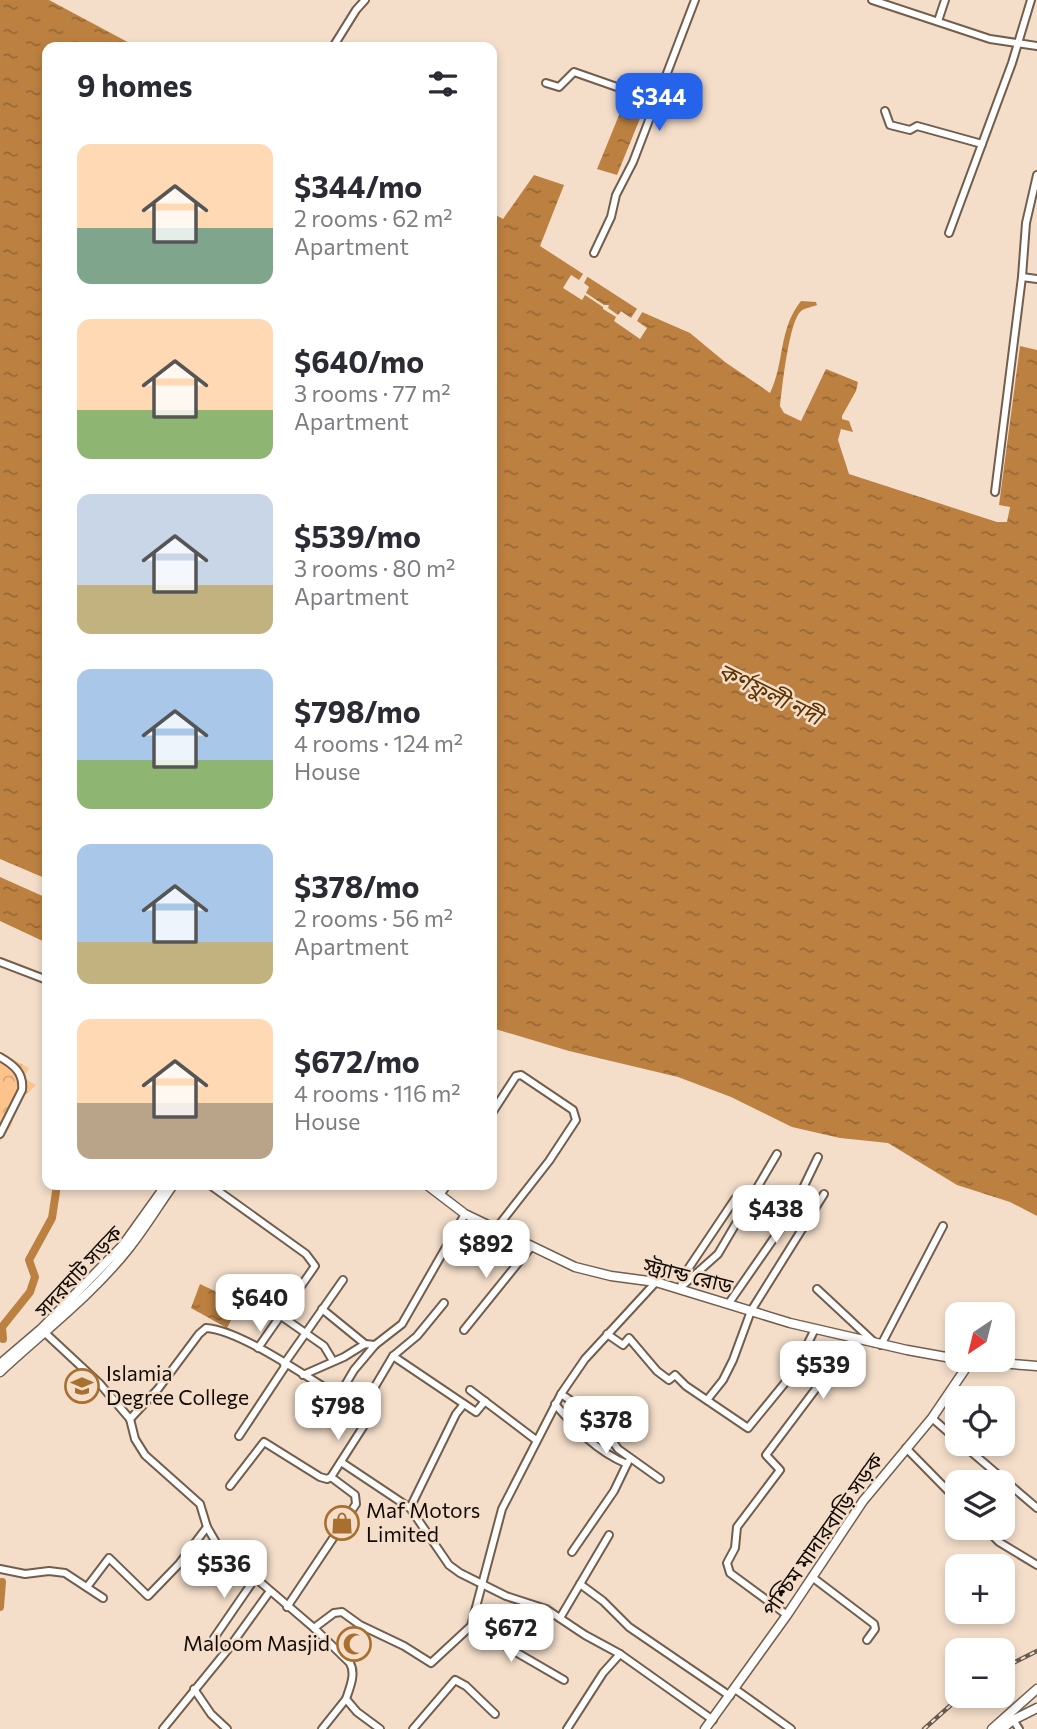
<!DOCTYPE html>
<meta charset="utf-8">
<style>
:root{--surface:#fff;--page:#f7f7f7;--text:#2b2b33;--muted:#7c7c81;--accent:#2563eb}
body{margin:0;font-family:Commissioner,"Noto Sans Bengali",sans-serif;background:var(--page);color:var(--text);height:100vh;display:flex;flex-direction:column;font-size:26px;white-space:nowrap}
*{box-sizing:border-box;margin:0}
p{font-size:23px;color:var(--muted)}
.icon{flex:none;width:38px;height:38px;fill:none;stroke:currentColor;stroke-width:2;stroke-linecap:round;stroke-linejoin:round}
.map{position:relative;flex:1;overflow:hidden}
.details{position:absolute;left:42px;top:42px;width:455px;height:1148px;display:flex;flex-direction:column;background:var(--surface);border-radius:14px;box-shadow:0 4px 10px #0003}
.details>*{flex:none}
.needle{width:46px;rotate:215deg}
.buttons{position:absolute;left:945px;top:1302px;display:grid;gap:14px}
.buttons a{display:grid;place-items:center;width:70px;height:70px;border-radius:14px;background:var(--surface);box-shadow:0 4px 10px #0003;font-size:35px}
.price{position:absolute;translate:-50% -60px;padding:0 16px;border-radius:14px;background:#fff;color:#222;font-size:23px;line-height:46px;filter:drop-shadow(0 2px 4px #0008)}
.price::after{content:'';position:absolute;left:50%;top:42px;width:21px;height:16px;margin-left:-10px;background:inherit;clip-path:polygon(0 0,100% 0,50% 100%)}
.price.current{background:var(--accent);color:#fff}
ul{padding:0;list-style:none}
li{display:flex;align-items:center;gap:21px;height:175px;padding:0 35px}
li span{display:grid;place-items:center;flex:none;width:196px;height:140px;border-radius:14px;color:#555}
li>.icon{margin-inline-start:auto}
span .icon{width:84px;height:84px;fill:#fffc;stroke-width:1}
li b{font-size:30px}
h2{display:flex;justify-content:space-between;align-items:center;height:84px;padding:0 35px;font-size:30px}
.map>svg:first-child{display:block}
</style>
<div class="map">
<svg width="1037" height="1729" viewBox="0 0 1037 1729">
<defs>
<pattern id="forest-crowns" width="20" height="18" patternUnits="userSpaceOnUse" patternTransform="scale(1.75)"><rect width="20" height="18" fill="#fcc48c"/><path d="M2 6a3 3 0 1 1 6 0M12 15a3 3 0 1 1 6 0" fill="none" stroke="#d7a777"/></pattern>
<pattern id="water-ripples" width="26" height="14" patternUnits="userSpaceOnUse" patternTransform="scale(1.75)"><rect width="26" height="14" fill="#bc8141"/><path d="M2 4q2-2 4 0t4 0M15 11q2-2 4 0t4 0" fill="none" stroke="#976834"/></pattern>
</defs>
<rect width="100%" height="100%" fill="#f4deca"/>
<path fill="url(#forest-crowns)" d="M0,1052L29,1068L24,1078L36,1085L19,1101L11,1126L0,1142Z"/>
<g fill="url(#water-ripples)">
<path d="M0,0H49L137,47H47V943L0,921Z"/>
<path d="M624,103L643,111L617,175L597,169Z"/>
<path d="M534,175L564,185L540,246L642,312L690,333L725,362L770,393C785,362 778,330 801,301L816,302L817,305C812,307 805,308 801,311C789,321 782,388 780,406L784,413L801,421L826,369L858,382L856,391L842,416V419L849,421L853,432L841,429L838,440L849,474L997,522H1007L1010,507L999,505L1020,346L1037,350V1216L1010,1202L957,1185L888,1143L840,1138L792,1127L731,1097L678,1077L569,1051L492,1028V213L503,219Z"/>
<path d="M200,1284L240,1303L227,1328L191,1308Z"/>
</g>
<g fill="#f4deca">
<path d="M585,271L589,274L584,283L589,287L586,293L604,305H609L608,308L618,315L621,311L631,318L639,306L644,309L637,321L647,328L640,339L614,321L616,317L603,309V307L585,295L582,300L563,288L571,275L579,280Z"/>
<path d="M0,859L47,879V898L0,877Z"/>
</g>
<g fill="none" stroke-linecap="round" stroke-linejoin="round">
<g stroke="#bc8141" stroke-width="8">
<path d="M47,1019V1020"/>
<path d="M3,1339L2,1327L30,1292L35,1277L29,1260L52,1218L57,1185"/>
<path d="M0,1607L2,1582"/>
</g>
<g stroke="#715e4d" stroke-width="10">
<g id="street">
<path d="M872,0L990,39L1037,46"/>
<path d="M938,21L945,0"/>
<path d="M333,47L356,10L365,0"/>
<path d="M546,83L559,87L574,72L657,101"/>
<path d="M885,111L890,125L910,130L917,126L982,144"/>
<path d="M949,233L1012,63L1031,0"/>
<path d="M594,253L611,217L616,195L633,162L695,0"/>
<path d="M1022,277L1037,279"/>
<path d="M995,492L1022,277L1026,223L1037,175"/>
<path d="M0,962L47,980"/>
<path d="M0,1057C14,1065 24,1073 22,1090L0,1134"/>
<path d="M492,1113L516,1076L521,1075L573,1110L576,1120L549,1161L495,1230"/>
<path d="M210,1185L306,1254L315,1266L258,1348"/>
<path d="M440,1195L447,1185"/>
<path d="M681,1286L688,1269L735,1199"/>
<path d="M680,1288L718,1254L777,1154"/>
<path d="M817,1289L875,1343"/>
<path d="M729,1303L790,1215L818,1157"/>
<path d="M322,1309L365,1344"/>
<path d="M281,1316L324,1346L333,1361"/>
<path d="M42,1330L100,1384L130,1419L135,1439L145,1455L200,1504L207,1527L218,1546L314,1628L350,1663C356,1674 350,1687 346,1699L357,1712L380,1729"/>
<path d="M464,1330L531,1247"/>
<path d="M607,1334L623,1345L629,1338L657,1371L669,1380L675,1375L686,1386L748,1428L793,1373L815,1329"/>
<path d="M881,1345L943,1226"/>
<path d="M393,1356L476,1412L485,1401"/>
<path d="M284,1364L343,1280"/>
<path d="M303,1375L344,1357L365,1344L375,1345L402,1324L465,1214"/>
<path d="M470,1390L536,1440"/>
<path d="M561,1394L595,1417L618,1449L660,1479"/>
<path d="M338,1397L354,1370L375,1345"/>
<path d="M707,1400L723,1380L733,1360L751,1311L824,1194"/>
<path d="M555,1404C577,1430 596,1451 627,1464L628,1462"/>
<path d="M361,1410L393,1356L417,1336L444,1303"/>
<path d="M932,1418L957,1440"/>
<path d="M130,1419L158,1389L199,1334L206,1328C244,1330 325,1390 361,1410L364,1415L365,1424L331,1477L327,1479L320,1477L264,1442L230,1486"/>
<path d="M239,1436L286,1365"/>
<path d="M962,1444L1037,1508"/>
<path d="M906,1448L957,1500"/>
<path d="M341,1462L410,1508L449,1565L460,1573L506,1596L546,1609L585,1635L620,1654L713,1720"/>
<path d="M410,1508L456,1414L464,1404"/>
<path d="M985,1528L999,1542L1037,1565"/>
<path d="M572,1552L614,1491L627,1464"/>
<path d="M0,1569L25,1574L49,1571L65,1573L103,1598"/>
<path d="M812,1577L874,1624L875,1629L867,1640"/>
<path d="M580,1584L603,1601L629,1627L730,1696"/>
<path d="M87,1587L109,1558L148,1596L179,1564L207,1527"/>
<path d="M287,1607L356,1504L355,1495L331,1477"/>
<path d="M787,1615L730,1573L727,1563L735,1548L737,1527L780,1470L766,1455L854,1338"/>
<path d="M560,1618L609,1535"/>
<path d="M471,1626L564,1680"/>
<path d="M314,1628L334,1613L342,1612L360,1625L404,1646L431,1663L471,1626L502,1509L561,1394L585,1359L656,1282"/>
<path d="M214,1638L256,1577"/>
<path d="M194,1689L211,1714L227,1729"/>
<path d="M735,1689L791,1729"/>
<path d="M1012,1718L1019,1729"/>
<path d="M163,1729L229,1648L270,1591"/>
<path d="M322,1729L346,1699"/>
<path d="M413,1729L455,1680L466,1686L495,1714"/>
<path d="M567,1729L603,1673L620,1654"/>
</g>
</g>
<g stroke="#715e4d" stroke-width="11">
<g id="secondary">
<path d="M427,1185L465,1214L575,1267L611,1276L656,1282L790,1323L907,1350L957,1359"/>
<path d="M959,1360L1037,1366"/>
<path d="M0,1364L41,1329L123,1245L166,1185"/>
<path d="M0,1372C44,1331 92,1295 129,1248C145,1228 158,1206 173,1185"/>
<path d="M705,1729L787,1615L863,1501L932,1418L970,1362"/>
<path d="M992,1729L1037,1689"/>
<path d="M1002,1729L1013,1720L1037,1708"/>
</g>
</g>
<use href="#street" stroke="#fff" stroke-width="6"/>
<use href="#secondary" stroke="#fff" stroke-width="8"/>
<g stroke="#685c50" stroke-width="4.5">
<g id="rail">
<path d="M1003,1668L1037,1651"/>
<path d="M924,1729L961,1696"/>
</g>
</g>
<use href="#rail" stroke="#f4deca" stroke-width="2" stroke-dasharray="5" stroke-linecap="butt"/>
</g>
<defs>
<g id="school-ring" transform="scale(1.75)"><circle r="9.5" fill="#f4deca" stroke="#a96f2f" stroke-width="1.5"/><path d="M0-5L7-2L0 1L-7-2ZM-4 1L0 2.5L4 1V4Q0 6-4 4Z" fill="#a96f2f"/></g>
<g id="shop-ring" transform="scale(1.75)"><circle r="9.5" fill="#f4deca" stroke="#a96f2f" stroke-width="1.5"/><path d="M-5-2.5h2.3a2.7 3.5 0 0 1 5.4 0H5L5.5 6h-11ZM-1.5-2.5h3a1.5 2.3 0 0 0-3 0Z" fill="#a96f2f"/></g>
<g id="mosque-ring" transform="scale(1.75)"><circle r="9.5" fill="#f4deca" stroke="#a96f2f" stroke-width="1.5"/><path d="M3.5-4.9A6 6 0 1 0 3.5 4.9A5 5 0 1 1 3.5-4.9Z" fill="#a96f2f"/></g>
</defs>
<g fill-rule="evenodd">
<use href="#school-ring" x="82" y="1386"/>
<use href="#shop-ring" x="342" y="1523"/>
<use href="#mosque-ring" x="354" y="1644"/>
</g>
<g text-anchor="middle" stroke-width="5" stroke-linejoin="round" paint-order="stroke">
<g font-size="21" fill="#120b05" stroke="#f4deca">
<text transform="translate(79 1272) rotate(-47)" y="7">সদরঘাট সড়ক</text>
<text transform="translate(688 1276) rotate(14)" y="7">স্ট্র্যান্ড রোড</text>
<text transform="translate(823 1535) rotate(-55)" y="7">পশ্চিম মাদারবাড়ি সড়ক</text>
</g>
<g font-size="21" fill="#120b05" stroke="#f4deca" text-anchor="start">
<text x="106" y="1381">Islamia<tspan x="106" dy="24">Degree College</tspan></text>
<text x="366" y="1518">Maf Motors<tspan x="366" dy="24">Limited</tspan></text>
<text x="330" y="1651" text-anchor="end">Maloom Masjid</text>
</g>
<g font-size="23" font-style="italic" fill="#5c3400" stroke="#f4deca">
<text transform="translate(770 694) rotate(26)" y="8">কর্ণফুলী নদী</text>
</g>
</g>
</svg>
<div class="buttons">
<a><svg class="needle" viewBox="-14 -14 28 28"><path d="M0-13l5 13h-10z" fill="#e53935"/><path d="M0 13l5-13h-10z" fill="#7c7c81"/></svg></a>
<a><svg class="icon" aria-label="locate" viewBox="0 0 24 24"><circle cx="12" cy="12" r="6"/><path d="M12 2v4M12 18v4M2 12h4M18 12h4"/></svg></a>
<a><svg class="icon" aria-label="layers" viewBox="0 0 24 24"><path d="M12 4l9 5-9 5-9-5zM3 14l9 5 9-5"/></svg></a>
<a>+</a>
<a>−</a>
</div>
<b class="price current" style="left:659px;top:133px">$344</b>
<b class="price" style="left:776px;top:1245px">$438</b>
<b class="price" style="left:486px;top:1280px">$892</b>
<b class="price" style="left:260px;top:1334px">$640</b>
<b class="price" style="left:823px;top:1401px">$539</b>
<b class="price" style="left:338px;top:1442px">$798</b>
<b class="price" style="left:606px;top:1456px">$378</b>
<b class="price" style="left:224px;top:1600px">$536</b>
<b class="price" style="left:511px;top:1664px">$672</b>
<section class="details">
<h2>9 homes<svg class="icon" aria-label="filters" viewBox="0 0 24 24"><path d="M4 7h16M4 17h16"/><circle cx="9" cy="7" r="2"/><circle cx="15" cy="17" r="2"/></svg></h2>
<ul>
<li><span style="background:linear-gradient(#ffd9b3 60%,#7fa58c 0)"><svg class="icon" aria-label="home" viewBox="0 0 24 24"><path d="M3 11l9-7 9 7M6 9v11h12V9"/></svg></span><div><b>$344/mo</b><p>2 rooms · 62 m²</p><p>Apartment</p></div></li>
<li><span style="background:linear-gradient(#ffd9b3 65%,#8fb573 0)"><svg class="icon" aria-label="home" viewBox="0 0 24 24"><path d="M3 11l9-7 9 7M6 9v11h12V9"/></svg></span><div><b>$640/mo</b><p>3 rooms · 77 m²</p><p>Apartment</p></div></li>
<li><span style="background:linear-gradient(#c9d6e8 65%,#c2b280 0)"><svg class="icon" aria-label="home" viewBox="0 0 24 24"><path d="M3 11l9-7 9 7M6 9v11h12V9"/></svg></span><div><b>$539/mo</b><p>3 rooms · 80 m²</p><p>Apartment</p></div></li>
<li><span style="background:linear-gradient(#a9c7e8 65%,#8fb573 0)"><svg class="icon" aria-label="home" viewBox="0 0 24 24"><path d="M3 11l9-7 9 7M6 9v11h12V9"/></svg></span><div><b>$798/mo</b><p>4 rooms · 124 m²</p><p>House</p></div></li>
<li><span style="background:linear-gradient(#a9c7e8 70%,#c2b280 0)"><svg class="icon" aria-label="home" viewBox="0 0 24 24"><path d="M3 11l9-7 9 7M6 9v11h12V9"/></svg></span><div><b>$378/mo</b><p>2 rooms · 56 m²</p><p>Apartment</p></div></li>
<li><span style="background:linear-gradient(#ffd9b3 60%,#b9a48a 0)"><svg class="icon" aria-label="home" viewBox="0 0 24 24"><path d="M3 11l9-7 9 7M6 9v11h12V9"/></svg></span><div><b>$672/mo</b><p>4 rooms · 116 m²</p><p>House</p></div></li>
</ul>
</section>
</div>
